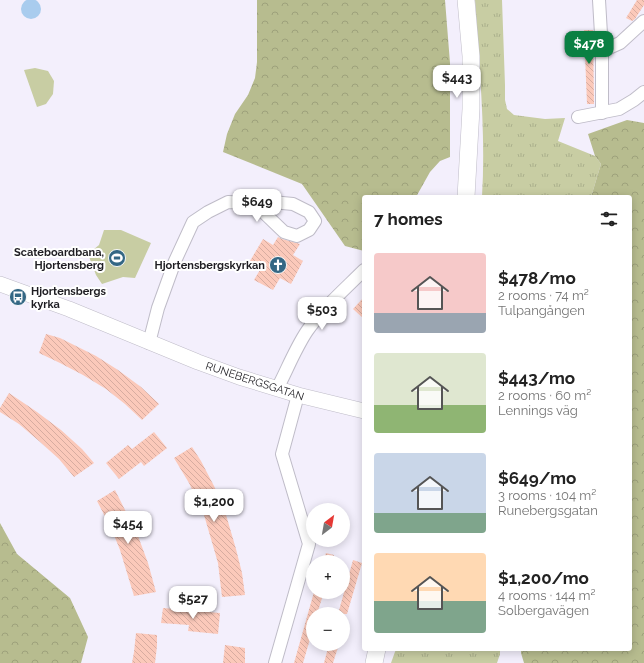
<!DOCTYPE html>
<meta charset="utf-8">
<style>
:root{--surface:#fff;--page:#f2f2f2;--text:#222;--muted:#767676;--accent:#0b8043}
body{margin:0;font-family:Raleway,sans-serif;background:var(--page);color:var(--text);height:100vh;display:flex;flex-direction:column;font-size:15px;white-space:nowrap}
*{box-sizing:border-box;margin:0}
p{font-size:13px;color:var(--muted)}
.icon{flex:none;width:22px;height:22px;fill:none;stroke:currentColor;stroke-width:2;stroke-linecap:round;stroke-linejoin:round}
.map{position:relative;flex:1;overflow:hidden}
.details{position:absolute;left:362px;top:195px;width:270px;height:456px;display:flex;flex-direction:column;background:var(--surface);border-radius:4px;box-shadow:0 2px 10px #0003}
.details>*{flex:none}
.needle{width:26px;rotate:31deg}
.fabs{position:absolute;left:306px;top:503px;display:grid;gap:8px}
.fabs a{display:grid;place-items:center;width:44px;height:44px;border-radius:50%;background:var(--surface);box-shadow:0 2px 10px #0003;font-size:20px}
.price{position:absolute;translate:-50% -34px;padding:0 9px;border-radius:8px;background:#fff;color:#222;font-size:13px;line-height:26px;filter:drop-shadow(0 1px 2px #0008)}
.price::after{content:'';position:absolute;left:50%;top:24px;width:12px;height:9px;margin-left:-6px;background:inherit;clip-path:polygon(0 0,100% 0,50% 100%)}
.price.active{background:var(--accent);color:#fff}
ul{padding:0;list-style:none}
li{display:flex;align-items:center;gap:12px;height:100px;padding:0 12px}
li span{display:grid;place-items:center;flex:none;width:112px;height:80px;border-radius:4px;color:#555}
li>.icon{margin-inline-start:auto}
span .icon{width:48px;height:48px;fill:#fffc;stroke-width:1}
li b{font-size:17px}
h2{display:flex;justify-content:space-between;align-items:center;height:48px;padding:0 12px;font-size:17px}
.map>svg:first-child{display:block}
</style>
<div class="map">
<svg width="644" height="663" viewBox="0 0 644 663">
<defs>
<pattern id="grass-tufts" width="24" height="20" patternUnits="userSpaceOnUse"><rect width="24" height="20" fill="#c8cda3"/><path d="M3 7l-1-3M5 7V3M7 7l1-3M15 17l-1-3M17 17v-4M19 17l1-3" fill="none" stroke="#abb08c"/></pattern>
<pattern id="forest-crowns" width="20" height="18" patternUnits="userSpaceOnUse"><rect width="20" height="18" fill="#b7bc8f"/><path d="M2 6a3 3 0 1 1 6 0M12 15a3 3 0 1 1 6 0" fill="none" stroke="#9da17b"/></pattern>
<pattern id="building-back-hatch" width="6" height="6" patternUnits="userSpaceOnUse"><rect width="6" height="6" fill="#fbc9ba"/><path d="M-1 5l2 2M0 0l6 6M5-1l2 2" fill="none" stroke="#d7aca0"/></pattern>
</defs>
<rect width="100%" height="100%" fill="#f3effc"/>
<g fill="url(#grass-tufts)">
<path d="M475,0H502L505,85V100L507,109L514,115L545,119L565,118L558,141L595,156L601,164L591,197H482C486,131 479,65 475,0Z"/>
<path d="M396,649H500V654L497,663H391Z"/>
</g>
<g fill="url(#forest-crowns)">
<path d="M257,0H445L450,63V157L440,161L430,172L416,197H364V251L345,246L302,184L223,152L227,134L235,114L248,95L255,78L257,62Z"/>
<path d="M627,120L644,123V663H524L521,653V649H630V197H591L601,164L595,156L588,134Z"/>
<path d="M0,523L17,554L70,598L88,637L81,663H0Z"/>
</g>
<g fill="#c8cda3">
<path d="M35,68L48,71L54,81L53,94L46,104L37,107L24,70Z"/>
<path d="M104,230H121L151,243L135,278L123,277L102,284L96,275L88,254L99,245Z"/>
</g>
<circle fill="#a9ccee" cx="31" cy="9" r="10"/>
<g fill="url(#building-back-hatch)">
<path d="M637,0H644V5L635,19L632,21L626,18Z"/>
<path d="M584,30H593L594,104H587Z"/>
<path d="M278,237L282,239L300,244L293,255L303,261L291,284L280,278L273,290L254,280L261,268L250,261L263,239L273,245Z"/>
<path d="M364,297V319L353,309Z"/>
<path d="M46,334L60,338L96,356L118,370L141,387L159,404L142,420L125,404L106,389L83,375L60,363L39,353Z"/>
<path d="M9,393L37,412L61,430L82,449L94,463L74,477L59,459L39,441L19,424L0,412V408Z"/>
<path d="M154,432L167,448L144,466L141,462L119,479L106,463L128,445L132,449Z"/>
<path d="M192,447L201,461L214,486L224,508L236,549L242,573L245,595L222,597L218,563L204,515L189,483L174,458Z"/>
<path d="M115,490L138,536L148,563L156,592L134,596L120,550L112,530L97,501Z"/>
<path d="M326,553L334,555L332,562H323Z"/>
<path d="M353,560L362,563L347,614H338Z"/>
<path d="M314,592H324L317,614H313V629L303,663H294Z"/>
<path d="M163,608L220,613L218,634L188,631L189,625L161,623Z"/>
<path d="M136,633L157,635V646L155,663H132L134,652Z"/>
<path d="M329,644H339L333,663H324Z"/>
<path d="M225,645L245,648V663H223Z"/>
</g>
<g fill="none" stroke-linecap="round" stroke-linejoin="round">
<g stroke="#bfbcc8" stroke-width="14">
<g id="minor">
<path d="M599,0L602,51V113"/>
<path d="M602,51L620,43L644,21"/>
<path d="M578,117L619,109L634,100L644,92"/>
<path d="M149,343L158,308L175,261L193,222L208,212L228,202L247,203L257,206L284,232L297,236L309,230L315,221L309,212L293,204L272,202L247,203"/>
<path d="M277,389C287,370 295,349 307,331C323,308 344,290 364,270"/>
<path d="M275,663L309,544L282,454L298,395"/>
</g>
</g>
<g stroke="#bfbcc8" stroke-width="16">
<path id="tertiary" d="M0,284L69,309L198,362L239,377L298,395L364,411"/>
</g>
<g stroke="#bfbcc8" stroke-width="18">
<g id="secondary">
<path d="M466,197L471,109V56L466,0"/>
<path d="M374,663L377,649"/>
</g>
</g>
<use href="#minor" stroke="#fff" stroke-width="12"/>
<use href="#tertiary" stroke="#fff" stroke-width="15"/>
<use href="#secondary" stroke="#fff" stroke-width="17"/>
</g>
<defs>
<g id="stadium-disc" transform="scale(0.9)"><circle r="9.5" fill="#346784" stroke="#fff"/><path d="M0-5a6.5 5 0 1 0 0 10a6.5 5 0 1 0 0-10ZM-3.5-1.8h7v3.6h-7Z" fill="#fff"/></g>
<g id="church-disc" transform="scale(0.9)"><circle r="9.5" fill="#346784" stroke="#fff"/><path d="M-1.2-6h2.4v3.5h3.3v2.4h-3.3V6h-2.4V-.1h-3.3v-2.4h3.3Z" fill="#fff"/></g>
<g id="bus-disc" transform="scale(0.9)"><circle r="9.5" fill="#346784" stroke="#fff"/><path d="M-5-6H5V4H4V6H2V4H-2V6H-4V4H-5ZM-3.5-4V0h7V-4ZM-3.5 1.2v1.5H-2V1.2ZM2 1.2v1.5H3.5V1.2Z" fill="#fff"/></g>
</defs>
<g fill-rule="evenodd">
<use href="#stadium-disc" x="117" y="258"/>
<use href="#church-disc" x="278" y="265"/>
<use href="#bus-disc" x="18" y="297"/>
</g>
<g text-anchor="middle" stroke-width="4" stroke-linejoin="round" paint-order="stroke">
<g font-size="11" font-weight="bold" fill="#1e1d22" stroke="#fff" text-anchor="end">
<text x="104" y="256">Scateboardbana,<tspan x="104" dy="13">Hjortensberg</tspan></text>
<text x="265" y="269">Hjortensbergskyrkan</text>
<text x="31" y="295" text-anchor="start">Hjortensbergs<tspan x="31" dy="13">kyrka</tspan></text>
</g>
<g font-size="11" fill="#1e1d22" stroke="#fff">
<text transform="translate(255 381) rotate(18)" y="4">RUNEBERGSGATAN</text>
</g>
</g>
</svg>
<div class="fabs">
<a><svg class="needle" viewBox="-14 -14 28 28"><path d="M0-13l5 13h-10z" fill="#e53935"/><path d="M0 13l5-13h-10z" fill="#767676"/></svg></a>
<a>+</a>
<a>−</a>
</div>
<b class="price active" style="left:589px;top:65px">$478</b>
<b class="price" style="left:457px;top:99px">$443</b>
<b class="price" style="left:257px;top:223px">$649</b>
<b class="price" style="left:322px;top:331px">$503</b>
<b class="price" style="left:214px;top:523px">$1,200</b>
<b class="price" style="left:128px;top:545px">$454</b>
<b class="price" style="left:193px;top:620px">$527</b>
<section class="details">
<h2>7 homes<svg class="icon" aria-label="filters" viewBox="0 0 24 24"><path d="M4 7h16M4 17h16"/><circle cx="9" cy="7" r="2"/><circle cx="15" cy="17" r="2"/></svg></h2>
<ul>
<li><span style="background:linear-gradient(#f6c9c9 75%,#9aa5b1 0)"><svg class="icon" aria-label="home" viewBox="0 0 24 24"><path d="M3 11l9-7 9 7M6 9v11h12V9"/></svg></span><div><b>$478/mo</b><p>2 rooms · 74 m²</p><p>Tulpangången</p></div></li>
<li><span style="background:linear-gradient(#dfe7d0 65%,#8fb573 0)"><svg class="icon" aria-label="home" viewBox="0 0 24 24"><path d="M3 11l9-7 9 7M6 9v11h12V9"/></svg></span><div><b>$443/mo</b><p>2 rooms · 60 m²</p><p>Lennings väg</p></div></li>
<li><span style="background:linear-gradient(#c9d6e8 75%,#7fa58c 0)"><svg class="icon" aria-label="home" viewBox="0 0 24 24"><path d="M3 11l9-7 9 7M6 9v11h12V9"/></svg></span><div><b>$649/mo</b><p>3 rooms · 104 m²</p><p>Runebergsgatan</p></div></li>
<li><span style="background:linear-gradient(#ffd9b3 60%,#7fa58c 0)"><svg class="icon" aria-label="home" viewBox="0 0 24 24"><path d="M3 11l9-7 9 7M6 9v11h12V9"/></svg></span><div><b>$1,200/mo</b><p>4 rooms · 144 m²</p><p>Solbergavägen</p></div></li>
</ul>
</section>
</div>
